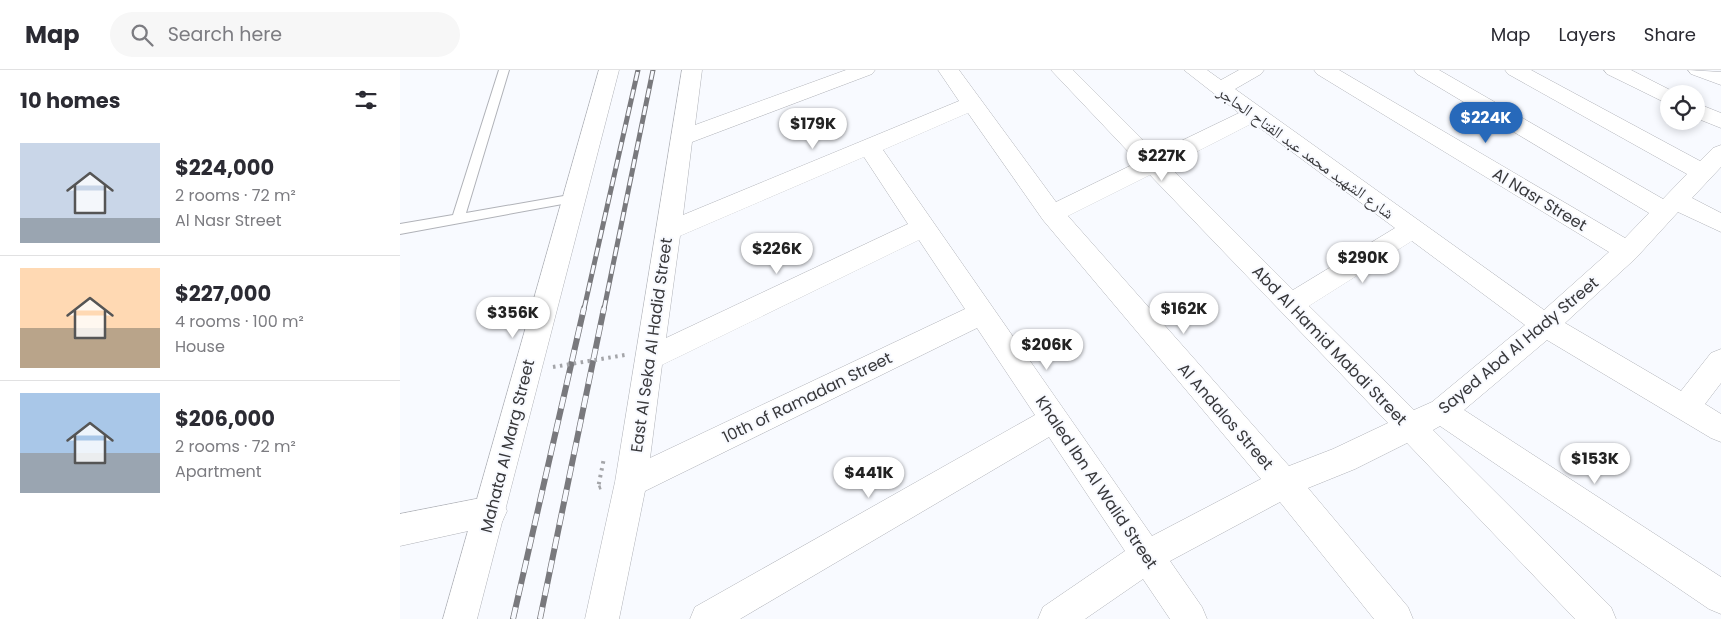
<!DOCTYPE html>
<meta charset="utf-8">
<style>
:root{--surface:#fff;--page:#f7f7f7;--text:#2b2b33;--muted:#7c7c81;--line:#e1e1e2;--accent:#2769ba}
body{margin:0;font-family:Poppins,"Noto Naskh Arabic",sans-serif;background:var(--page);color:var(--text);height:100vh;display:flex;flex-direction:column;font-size:19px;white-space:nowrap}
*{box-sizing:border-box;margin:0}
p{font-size:16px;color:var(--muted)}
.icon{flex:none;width:28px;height:28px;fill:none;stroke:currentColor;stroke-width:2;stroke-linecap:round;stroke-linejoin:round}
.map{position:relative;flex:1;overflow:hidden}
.details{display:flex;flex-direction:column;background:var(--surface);width:400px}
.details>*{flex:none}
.tools{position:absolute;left:1260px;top:15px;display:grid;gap:10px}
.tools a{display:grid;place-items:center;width:45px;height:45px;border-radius:50%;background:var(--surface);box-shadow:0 2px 8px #0003;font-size:25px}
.price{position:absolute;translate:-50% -42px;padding:0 11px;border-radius:18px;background:#fff;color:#222;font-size:16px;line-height:32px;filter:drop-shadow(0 1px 2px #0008)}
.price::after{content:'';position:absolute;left:50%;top:30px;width:15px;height:11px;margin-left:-8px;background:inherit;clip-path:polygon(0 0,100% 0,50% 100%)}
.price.active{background:var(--accent);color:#fff}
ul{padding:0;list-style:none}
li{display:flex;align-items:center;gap:15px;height:125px;padding:0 20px}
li+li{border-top:1px solid var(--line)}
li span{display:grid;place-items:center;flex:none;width:140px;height:100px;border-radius:0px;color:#555}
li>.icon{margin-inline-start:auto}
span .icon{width:60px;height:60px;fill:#fffc;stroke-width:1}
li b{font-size:21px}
h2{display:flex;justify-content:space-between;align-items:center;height:60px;padding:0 20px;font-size:21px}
header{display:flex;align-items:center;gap:30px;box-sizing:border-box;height:70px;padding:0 25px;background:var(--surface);border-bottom:1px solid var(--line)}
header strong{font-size:24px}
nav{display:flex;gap:28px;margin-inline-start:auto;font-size:18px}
.search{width:350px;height:45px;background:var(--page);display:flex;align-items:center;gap:12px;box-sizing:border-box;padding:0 18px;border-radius:28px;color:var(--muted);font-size:19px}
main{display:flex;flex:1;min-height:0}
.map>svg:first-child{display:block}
</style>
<header>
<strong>Map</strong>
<div class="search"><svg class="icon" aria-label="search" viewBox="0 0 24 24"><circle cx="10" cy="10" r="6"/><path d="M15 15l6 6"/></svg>Search here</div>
<nav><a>Map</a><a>Layers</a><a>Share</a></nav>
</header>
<main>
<section class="details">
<h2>10 homes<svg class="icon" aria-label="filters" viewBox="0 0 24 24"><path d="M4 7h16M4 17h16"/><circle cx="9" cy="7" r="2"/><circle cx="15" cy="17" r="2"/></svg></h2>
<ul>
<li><span style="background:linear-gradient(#c9d6e8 75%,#9aa5b1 0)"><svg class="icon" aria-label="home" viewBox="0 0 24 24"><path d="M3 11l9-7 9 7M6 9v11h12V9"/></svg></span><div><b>$224,000</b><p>2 rooms · 72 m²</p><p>Al Nasr Street</p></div></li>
<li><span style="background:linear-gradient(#ffd9b3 60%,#b9a48a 0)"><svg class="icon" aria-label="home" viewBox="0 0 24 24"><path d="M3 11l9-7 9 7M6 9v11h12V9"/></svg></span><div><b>$227,000</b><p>4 rooms · 100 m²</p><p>House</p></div></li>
<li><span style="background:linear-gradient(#a9c7e8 60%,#9aa5b1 0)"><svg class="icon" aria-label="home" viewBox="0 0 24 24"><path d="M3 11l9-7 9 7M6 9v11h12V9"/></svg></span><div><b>$206,000</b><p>2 rooms · 72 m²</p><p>Apartment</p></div></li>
</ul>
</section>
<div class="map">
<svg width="1321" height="549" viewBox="0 0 1321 549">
<rect width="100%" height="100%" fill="#f8faff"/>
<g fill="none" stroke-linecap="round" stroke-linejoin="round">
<g stroke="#b0b2b8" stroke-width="2">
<path id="service" d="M99,0H109L66,143L175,124L179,125L181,128L179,131L0,164V154L53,145Z"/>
</g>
<g stroke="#b0b2b8" stroke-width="1">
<g id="minor">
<path d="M282,0H302L295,55L446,0H475L472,4L292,72L283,145L559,31L538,0H559L656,132L738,92L651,0H673L756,83L839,43L784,0H807L821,10L839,0H864L861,4L835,19L1144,240L1209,182L917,4L914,0H939L1225,168L1249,143L1017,4L1014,0H1039L1263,129L1287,104L1108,4L1105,0H1131L1300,91L1313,78L1321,75V97L1292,128L1321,143V162L1278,142L1236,188L1165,253L1281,321L1311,283L1321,279V313L1305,334L1321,344V372L1311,368L1147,270L1064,340L1321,507V544L1309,539L1040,356L1033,360L1211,537L1216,549H1175L1007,373L955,399L908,418L1008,537L1013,549H974L880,432L770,491L802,537L807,549H770L743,509L685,549H638L643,537L725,481L649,367L340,549H290L295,537L635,345L577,258L245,421L219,549H185L215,412ZM568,43L643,150L861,409L752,466L483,80ZM853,53L995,158L893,220L769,96ZM464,87L508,154L266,268L280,166ZM750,105L988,353L933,379L889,396L668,146ZM519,170L565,239L250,388L262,295ZM1012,171L1125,255L1032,332L1014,340L909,236Z"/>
<path d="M1204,0H1231L1278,24H1269V33L1262,31L1207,4Z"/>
<path d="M1288,0L1321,2V15L1291,4Z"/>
<path d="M1296,33L1321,43V58L1296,48Z"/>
<path d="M91,426L102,430L107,441L102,452L91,456L0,476V444Z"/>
</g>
</g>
<g stroke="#b0b2b8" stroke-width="1">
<path id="secondary" d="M199,0H219L77,549H43Z"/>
</g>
<path stroke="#a4a5a9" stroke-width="4" stroke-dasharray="2.5 4.5" stroke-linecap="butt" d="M201,417L198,418L204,388"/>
<use href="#service" fill="#fff" fill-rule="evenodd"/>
<use href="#minor" fill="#fff" fill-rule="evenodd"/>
<use href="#secondary" fill="#fff" fill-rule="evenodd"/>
<g stroke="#79797d" stroke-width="5">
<g id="rail-far1">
<path d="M184,239L238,0"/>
<path d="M204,239L253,0"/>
</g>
</g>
<g stroke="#79797d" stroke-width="6">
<g id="rail">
<path d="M113,549L184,238"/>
<path d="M140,549L204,238"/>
</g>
</g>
<use href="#rail-far1" stroke="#f8faff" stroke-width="3" stroke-dasharray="9" stroke-linecap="butt"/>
<use href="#rail" stroke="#f8faff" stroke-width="4.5" stroke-dasharray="12" stroke-linecap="butt"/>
<path stroke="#a4a5a9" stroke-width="4" stroke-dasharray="2.5 4.5" stroke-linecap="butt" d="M153,297L225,285"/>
</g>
<g text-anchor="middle" stroke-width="4" stroke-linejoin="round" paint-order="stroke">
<g font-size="16" fill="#38383b" stroke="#f8faff">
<text transform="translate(906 82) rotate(36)" y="6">شارع الشهيد محمد عبد الفتاح الحاجر</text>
<text transform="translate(1140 129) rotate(31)" y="6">Al Nasr Street</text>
<text transform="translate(251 275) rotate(-82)" y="6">East Al Seka Al Hadid Street</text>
<text transform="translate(930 275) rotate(46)" y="6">Abd Al Hamid Mabdi Street</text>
<text transform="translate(1118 275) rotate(-40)" y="6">Sayed Abd Al Hady Street</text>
<text transform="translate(407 327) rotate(-26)" y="6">10th of Ramadan Street</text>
<text transform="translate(826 346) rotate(49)" y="6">Al Andalos Street</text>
<text transform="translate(107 376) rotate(-76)" y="6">Mahata Al Marg Street</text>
<text transform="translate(697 412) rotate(56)" y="6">Khaled Ibn Al Walid Street</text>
</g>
</g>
</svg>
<div class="tools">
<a><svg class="icon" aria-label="locate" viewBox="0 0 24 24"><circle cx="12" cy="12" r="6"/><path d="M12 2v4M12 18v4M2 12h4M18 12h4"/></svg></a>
</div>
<b class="price active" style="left:1086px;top:74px">$224K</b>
<b class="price" style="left:413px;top:80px">$179K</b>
<b class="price" style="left:762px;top:112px">$227K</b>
<b class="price" style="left:377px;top:205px">$226K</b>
<b class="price" style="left:963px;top:214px">$290K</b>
<b class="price" style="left:784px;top:265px">$162K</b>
<b class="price" style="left:113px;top:269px">$356K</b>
<b class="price" style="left:647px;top:301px">$206K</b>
<b class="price" style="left:1195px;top:415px">$153K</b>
<b class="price" style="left:469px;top:429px">$441K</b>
</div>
</main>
